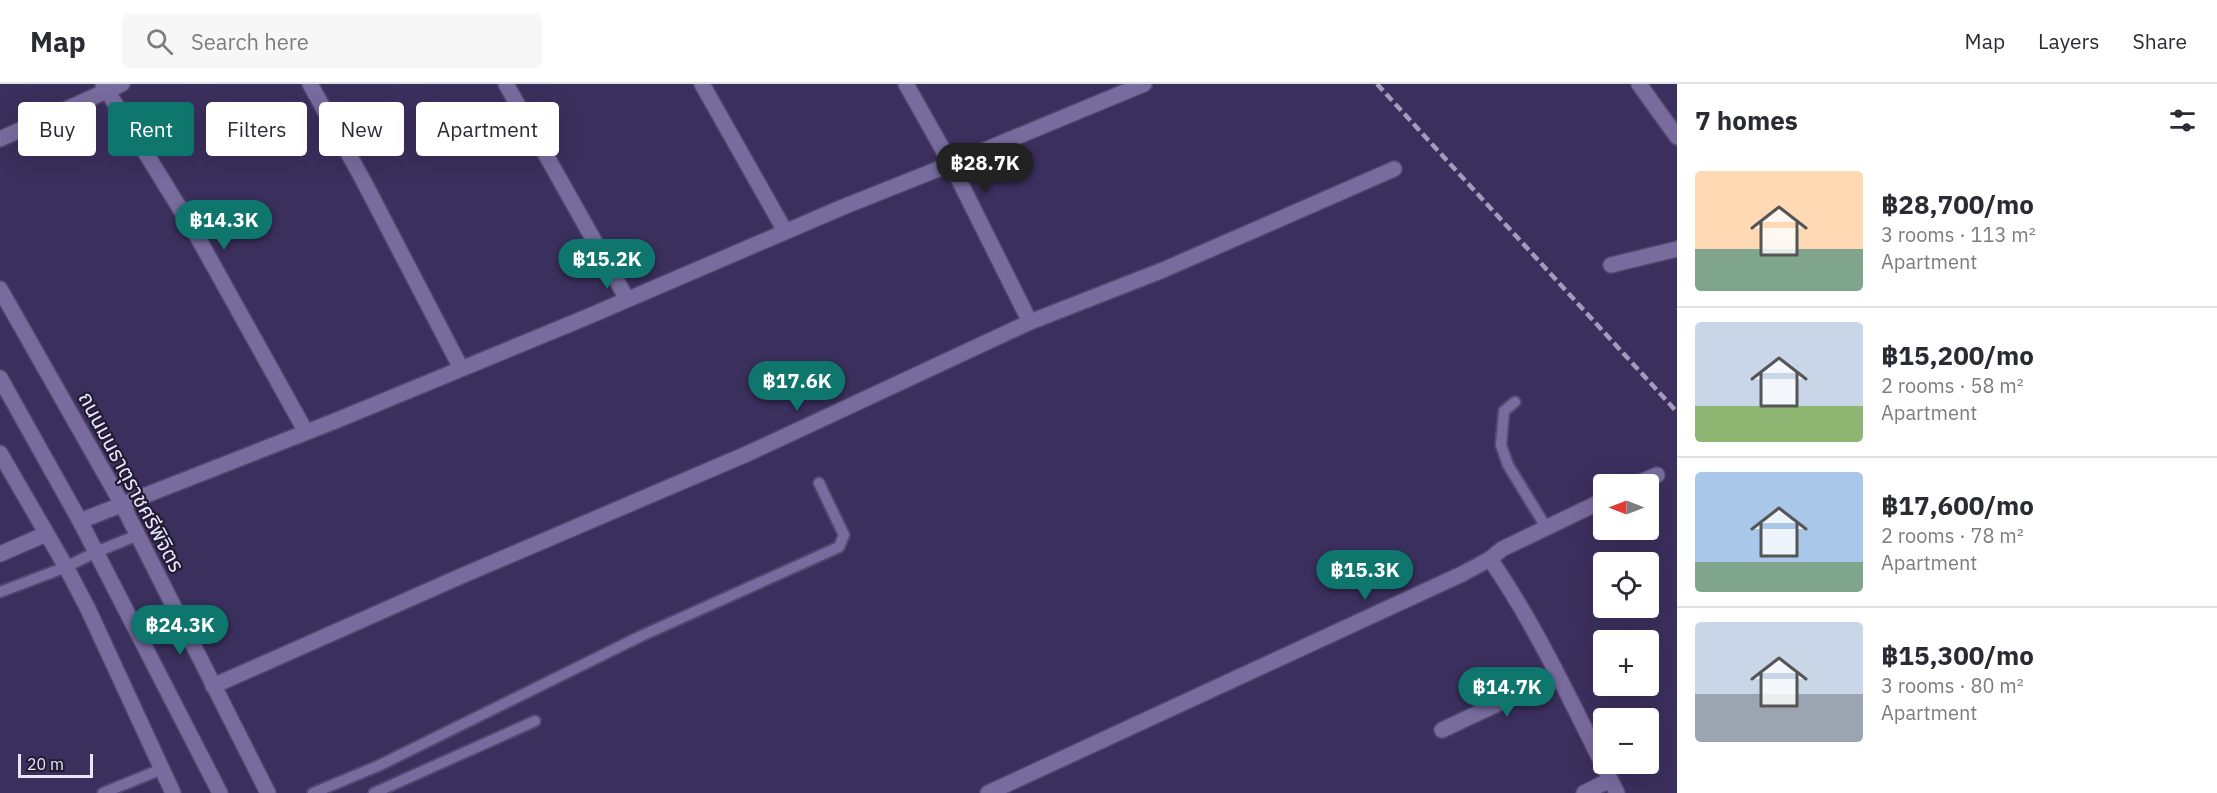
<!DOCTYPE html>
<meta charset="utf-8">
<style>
:root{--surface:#fff;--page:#f7f7f7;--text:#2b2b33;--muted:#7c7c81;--line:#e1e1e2;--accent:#0f766e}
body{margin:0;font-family:"IBM Plex Sans","Noto Sans Thai",sans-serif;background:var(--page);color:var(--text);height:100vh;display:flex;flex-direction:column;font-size:22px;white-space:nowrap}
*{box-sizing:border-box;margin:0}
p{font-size:20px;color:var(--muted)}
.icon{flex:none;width:33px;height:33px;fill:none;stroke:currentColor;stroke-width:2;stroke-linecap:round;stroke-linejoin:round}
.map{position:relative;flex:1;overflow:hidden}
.details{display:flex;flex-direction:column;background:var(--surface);width:540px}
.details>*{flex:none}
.banner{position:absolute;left:18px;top:18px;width:570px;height:54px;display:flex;gap:12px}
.needle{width:39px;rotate:270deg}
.controls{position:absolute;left:1593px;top:390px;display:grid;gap:12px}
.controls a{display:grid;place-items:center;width:66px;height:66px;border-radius:6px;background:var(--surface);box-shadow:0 6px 24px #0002;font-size:30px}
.scale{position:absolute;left:18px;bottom:15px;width:75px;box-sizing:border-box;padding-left:6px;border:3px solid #e9e5fc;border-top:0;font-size:16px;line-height:21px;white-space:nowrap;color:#e9e5fc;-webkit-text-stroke:4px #211c31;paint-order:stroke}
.price{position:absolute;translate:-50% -51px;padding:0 14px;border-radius:21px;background:var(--accent);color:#fff;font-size:20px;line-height:39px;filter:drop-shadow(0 2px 3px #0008)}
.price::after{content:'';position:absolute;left:50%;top:36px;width:18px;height:14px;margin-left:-9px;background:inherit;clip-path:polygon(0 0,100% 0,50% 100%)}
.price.on{background:#222;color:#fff}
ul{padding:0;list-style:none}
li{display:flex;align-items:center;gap:18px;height:150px;padding:0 18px}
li+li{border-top:2px solid var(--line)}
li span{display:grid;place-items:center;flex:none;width:168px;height:120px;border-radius:6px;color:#555}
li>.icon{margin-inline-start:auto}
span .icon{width:72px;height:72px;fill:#fffc;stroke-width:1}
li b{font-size:26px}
h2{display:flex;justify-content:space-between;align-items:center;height:72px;padding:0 18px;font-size:26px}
.chip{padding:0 21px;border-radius:6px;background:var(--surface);box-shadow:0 6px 24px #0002;font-size:21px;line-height:54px}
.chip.on{background:var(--accent);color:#fff}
header{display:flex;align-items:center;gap:36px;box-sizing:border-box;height:84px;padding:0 30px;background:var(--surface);border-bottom:2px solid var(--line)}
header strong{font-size:28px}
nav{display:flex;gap:33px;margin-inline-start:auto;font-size:21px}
.search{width:420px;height:54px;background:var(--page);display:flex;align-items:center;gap:15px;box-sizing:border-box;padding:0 21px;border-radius:6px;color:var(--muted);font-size:22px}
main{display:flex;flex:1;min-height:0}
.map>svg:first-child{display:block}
</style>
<header>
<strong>Map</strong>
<div class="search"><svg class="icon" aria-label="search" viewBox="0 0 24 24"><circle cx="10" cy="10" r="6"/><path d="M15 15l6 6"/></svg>Search here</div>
<nav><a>Map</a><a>Layers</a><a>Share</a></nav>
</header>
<main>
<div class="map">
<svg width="1677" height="709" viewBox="0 0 1677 709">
<rect width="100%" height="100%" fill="#3b2f5d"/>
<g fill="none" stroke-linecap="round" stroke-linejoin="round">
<g stroke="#53486e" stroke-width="14">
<g id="lane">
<path d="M1515,318L1504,327L1501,361L1508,381L1546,443"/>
<path d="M0,508L66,483L96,468L138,451"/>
<path d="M103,709L162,685"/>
<path d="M313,709L378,682L641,552L839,463L844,451L819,399"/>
<path d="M374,709L535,637"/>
</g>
</g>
<g stroke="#53486e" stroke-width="18">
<g id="street">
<path d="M103,0L197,152L306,348"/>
<path d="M310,0L363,96L461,284"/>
<path d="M506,0L627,215"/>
<path d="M702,0L785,147"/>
<path d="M906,0L951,80L1030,238"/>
<path d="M1639,0L1677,53"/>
<path d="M0,55L122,0"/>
<path d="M1611,181L1677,165"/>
<path d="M0,369L66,483L88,525L173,709"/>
<path d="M1636,400L1657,391"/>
<path d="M80,437L335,337L587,233L843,123L951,80L1144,0"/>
<path d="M0,470L46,450"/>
<path d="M1490,475L1502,465L1604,416"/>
<path d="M213,602L459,493L749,369L1030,238L1163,186L1394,85"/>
<path d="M1442,646L1557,592"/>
<path d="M988,709L1462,490L1490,475C1539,546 1578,632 1617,709"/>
<path d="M1584,709L1610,696"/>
</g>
</g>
<g stroke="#53486e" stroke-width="18">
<g id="secondary">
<path d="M0,205L122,420L268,709"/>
<path d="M0,294L80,437L220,709"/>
</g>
</g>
<use href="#lane" stroke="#786c9f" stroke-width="10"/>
<use href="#street" stroke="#786c9f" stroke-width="15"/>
<use href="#secondary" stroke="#786c9f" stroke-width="15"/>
<path stroke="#a39bbc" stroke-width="4.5" stroke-dasharray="9 4.5" stroke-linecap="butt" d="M1377,0L1677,328"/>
</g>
<g text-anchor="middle" stroke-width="4.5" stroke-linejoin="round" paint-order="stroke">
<g font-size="21" fill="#e9e5fc" stroke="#211c31">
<text transform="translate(131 398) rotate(62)" y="7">ถนนมนธาตุราชศรีพิจิตร</text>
</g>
</g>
</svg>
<div class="controls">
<a><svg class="needle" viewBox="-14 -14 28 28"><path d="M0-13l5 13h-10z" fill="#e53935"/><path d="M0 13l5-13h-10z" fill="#7c7c81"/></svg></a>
<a><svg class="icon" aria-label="locate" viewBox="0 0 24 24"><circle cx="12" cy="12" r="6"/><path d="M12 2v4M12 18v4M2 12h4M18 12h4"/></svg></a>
<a>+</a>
<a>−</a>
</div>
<div class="scale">20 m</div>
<b class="price on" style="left:985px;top:110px">฿28.7K</b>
<b class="price" style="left:224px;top:167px">฿14.3K</b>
<b class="price" style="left:607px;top:206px">฿15.2K</b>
<b class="price" style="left:797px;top:328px">฿17.6K</b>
<b class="price" style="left:1365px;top:517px">฿15.3K</b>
<b class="price" style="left:180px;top:572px">฿24.3K</b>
<b class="price" style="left:1507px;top:634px">฿14.7K</b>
<div class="banner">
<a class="chip">Buy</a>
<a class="chip on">Rent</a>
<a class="chip">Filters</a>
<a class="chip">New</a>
<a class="chip">Apartment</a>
</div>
</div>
<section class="details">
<h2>7 homes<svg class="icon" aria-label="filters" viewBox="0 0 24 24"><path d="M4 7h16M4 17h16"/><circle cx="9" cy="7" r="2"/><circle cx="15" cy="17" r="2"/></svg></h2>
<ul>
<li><span style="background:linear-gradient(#ffd9b3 65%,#7fa58c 0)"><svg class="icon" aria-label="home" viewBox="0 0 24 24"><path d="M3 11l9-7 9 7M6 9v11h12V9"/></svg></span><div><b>฿28,700/mo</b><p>3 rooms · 113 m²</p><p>Apartment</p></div></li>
<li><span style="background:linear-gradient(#c9d6e8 70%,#8fb573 0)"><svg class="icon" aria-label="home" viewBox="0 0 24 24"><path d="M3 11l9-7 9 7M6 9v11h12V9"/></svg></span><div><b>฿15,200/mo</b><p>2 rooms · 58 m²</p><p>Apartment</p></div></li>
<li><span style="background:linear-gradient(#a9c7e8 75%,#7fa58c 0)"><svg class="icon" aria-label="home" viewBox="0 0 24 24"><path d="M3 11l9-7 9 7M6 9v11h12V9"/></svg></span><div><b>฿17,600/mo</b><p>2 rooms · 78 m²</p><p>Apartment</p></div></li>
<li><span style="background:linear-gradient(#c9d6e8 60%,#9aa5b1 0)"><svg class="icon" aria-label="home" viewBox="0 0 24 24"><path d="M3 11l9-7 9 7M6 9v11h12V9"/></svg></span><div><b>฿15,300/mo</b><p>3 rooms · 80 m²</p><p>Apartment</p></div></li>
</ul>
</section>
</main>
